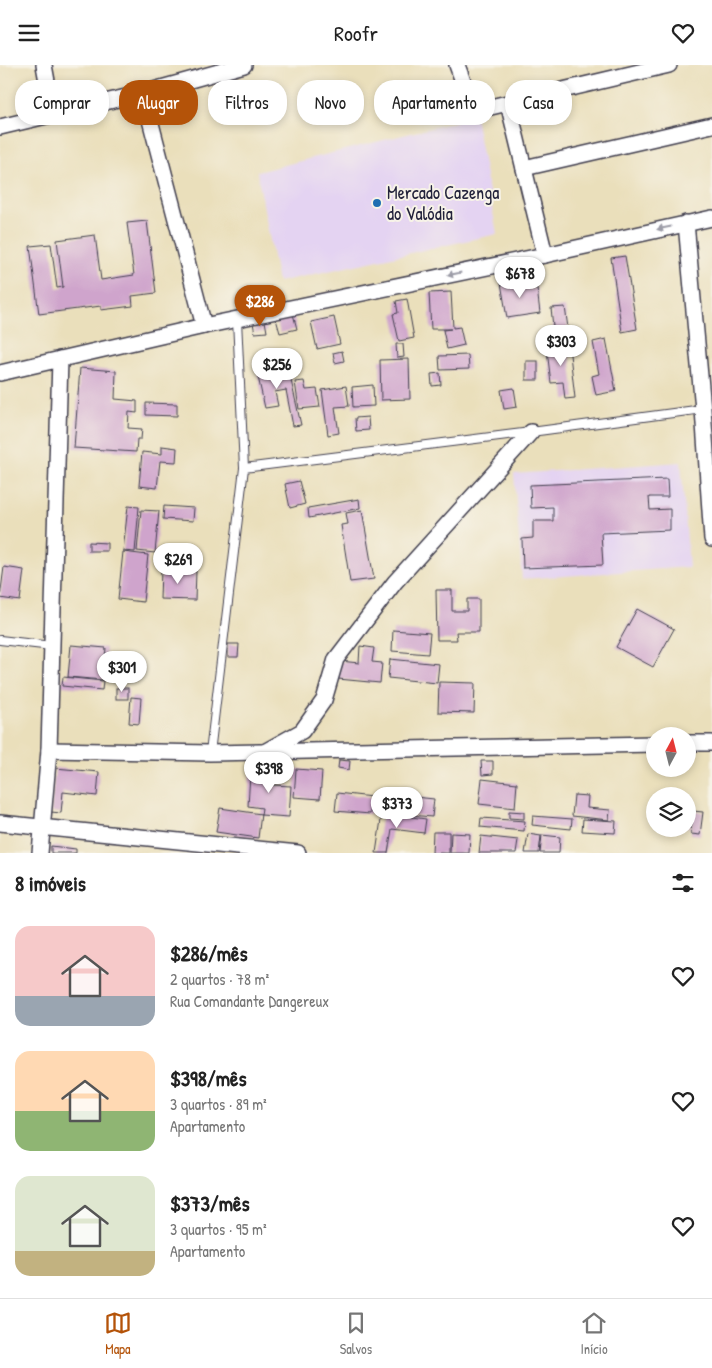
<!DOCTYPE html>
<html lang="pt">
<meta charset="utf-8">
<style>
:root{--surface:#fff;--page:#f6f6f6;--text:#222;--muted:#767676;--line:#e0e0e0;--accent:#b45309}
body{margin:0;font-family:"Patrick Hand",sans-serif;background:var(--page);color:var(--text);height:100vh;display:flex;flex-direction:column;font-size:19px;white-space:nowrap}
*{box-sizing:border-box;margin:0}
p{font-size:16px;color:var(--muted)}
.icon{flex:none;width:28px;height:28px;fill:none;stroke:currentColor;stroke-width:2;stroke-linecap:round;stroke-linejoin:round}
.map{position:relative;height:788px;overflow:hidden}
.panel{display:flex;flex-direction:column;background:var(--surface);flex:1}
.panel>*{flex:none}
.top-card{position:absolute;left:15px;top:15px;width:682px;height:45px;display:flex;gap:10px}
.needle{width:32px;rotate:7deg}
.fabs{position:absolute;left:646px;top:662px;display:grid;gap:10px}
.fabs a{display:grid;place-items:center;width:50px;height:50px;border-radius:50%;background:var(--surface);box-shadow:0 2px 8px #0003;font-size:25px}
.price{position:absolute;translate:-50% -42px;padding:0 11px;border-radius:18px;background:#fff;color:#222;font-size:16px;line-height:32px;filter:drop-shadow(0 1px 2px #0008)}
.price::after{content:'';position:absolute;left:50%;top:30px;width:15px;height:11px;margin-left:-8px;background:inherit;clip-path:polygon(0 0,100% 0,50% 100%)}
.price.active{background:var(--accent);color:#fff}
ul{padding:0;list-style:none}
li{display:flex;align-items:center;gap:15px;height:125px;padding:0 15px}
li span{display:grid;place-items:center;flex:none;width:140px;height:100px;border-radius:15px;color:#555}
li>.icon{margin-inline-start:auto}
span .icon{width:60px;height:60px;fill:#fffc;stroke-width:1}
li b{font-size:21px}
h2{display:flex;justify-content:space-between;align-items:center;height:60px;padding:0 15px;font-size:21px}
.tag{padding:0 18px;border-radius:20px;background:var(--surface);box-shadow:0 2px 8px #0003;font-size:18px;line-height:45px}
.tag.active{background:var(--accent);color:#fff}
header{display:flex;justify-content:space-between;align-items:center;height:65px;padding:0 15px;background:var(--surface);font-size:22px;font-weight:600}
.tab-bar{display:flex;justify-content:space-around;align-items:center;height:70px;border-top:1px solid var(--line);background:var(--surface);font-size:14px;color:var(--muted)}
.tab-bar a{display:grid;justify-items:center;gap:2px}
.tab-bar .active{color:var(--accent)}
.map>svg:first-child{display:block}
</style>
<header><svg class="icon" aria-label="menu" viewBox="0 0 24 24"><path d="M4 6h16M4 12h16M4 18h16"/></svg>Roofr<svg class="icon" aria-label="heart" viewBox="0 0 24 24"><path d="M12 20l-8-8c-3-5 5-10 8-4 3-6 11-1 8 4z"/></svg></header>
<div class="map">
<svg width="712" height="788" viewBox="0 0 712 788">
<rect width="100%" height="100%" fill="#f7f3e8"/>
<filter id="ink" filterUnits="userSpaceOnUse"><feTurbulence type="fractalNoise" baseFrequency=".02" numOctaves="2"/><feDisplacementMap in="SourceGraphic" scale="10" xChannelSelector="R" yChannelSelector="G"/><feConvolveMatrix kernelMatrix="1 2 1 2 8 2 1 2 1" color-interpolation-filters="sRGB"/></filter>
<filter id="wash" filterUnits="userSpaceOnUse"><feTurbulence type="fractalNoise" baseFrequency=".0096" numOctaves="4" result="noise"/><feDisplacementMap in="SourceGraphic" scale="20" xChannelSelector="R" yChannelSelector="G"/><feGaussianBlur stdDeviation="1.12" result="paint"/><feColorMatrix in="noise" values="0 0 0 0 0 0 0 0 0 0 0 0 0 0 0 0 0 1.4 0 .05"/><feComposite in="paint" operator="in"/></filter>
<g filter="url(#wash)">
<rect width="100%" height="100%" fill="#eadfbb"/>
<g fill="#e4d3f2">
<path d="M475,52L497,169L278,217L257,107Z"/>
<path d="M681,397L689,502L522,514L514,409Z"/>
</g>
<g id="blocks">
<g fill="#cfa4cc">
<path d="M147,156L156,228L132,231L133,241L101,245V241L39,249L30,181L51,179L57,223L63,222L57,175L95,170L101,215L134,210L127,158Z"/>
<path d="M625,191L637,264L622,267L611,193Z"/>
<path d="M523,214L525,224L537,223L540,248L507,253L501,218Z"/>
<path d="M451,227L453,263L460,262L464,280L447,284L443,265L451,264H431L429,228Z"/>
<path d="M407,234L414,273L399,276L393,249L398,248L396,236Z"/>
<path d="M565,242L569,270L554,271L551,243Z"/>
<path d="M293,249L297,264L280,268L276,254Z"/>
<path d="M334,252L340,279L317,284L311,257Z"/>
<path d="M265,256L267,267L255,268L253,258Z"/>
<path d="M606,274L616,326L596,330L592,311L599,309L593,277Z"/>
<path d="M556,275L557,282L569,281L575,333L565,334L563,317L551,318L546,277Z"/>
<path d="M396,279H403L404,292L397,293Z"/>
<path d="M342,286L344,296L335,298L333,288Z"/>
<path d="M468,290L469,304L440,305L439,291Z"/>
<path d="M409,294L410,334L381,335L380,295Z"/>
<rect x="526" y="296" width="12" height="19"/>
<path d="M276,299L279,313L290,311L301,360L293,361L286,325L275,327L278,341L265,343L256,303Z"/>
<path d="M80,303L116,306L115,334L137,336V348L129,347L128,363L142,364L141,374H137L136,387L74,383Z"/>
<path d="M440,308L441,320L432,321L431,309Z"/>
<path d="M304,316L306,325L317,324L320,342L299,344L295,317Z"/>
<path d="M373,320L374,341L353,342L352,322Z"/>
<path d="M346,321L349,341L335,342L339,368L328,370L322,325Z"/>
<path d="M514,323L517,342L504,344L501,325Z"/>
<path d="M146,338L177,339V351L146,350Z"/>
<path d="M368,352L369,365L356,366L355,353Z"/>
<path d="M162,381L177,383L176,397L160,396L157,423L139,421L142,387L162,389Z"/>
<path d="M667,414L668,432H649L650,445L670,444V465L601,468L603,500L523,503L522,474L533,473V456H553V442L531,443L530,420Z"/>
<path d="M299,416L305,439L290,443L285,419Z"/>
<path d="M359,434L360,443L309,453L308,443Z"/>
<path d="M128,441L139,442L135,487L123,486Z"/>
<path d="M164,441L194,443L193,456L163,454Z"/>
<path d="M141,445L159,446L155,488L137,486Z"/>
<path d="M362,445L374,514L350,517L341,460L348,459L346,448Z"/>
<path d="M89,477L107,478V486H89Z"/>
<path d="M123,487L148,490L143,537L118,534Z"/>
<path d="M4,502L24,505L20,536L0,533Z"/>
<path d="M161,505L196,506L195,535L160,534Z"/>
<path d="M436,525H452V546H467V534H479V567H456L457,575H437Z"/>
<path d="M637,544L674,564L653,602L616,582Z"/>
<path d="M393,565L430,568L428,589L392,586Z"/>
<path d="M228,579H239L238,592H228Z"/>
<path d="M71,580L106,583L103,615L68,612Z"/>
<path d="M360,581L374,583L372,597L382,598L380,618L338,614L340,596L359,598Z"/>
<path d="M390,594L439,599L437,618L388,613Z"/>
<path d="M63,612L103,616L102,625L62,621Z"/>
<path d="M439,617L475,618L474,648L438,647Z"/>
<rect x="116" y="623" width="12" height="11"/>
<path d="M131,632L141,633L139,659L129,658Z"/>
<path d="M339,695L350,696L349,705L338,703Z"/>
<path d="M481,696H493V709L482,710Z"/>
<path d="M267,698L275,699L273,720L291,721L289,752L261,750L262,743L248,741L250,709L266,710Z"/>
<path d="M55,703L99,707L97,731L63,727L61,748L51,747Z"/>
<path d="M296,704L322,706L320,734L294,732Z"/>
<path d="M482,714L517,718L515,743L479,739Z"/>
<path d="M337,728L372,732L370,749L335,746Z"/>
<path d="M574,730L588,731L587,743L610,745L609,755L572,751Z"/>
<path d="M415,732L434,734L432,752L389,748L390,740L414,742Z"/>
<path d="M220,743L261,749L258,773L216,767Z"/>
<path d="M509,746L524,747V754L509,753Z"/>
<path d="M688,746H691L690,763L688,762Z"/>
<path d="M693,746L703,747L700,770L691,769Z"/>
<path d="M382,748L426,754L424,768L392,764L388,788H376Z"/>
<path d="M533,751L572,754L571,764L532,760Z"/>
<path d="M481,753L525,756L524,766L480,762Z"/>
<path d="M583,754L616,756L615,768L582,766Z"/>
<path d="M433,767H449V788H432Z"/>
<path d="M451,768L470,769L469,788H450Z"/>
<path d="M528,769L541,771L539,788H525Z"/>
<path d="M542,770L560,772L559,788H540Z"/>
<path d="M481,771L518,775L516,788H479Z"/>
<path d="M51,781L76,784V788H51Z"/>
</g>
</g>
</g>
<g filter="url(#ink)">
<use href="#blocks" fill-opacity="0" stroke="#403e4e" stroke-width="1"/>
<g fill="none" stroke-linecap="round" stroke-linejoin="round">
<g stroke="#403e4e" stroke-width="10">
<g id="lane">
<path d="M244,403L531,367L703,344"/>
<path d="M0,575L52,581"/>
<path d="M210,688L244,403L237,255"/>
</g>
</g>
<g stroke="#403e4e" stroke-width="18">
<g id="street">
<path d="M44,0L53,49"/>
<path d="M457,0L473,44L478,45L669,0"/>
<path d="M143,28L204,261"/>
<path d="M508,38L545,190"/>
<path d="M0,62L143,28L244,0"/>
<path d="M524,103L712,60"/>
<path d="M686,158L703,344L712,474"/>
<path d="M0,308L204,261L545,190L712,153"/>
<path d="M688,678H712"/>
<path d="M49,685L210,688L655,679"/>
<path d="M266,686L302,666L324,635L336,594L395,517L531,367"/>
<path d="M0,758L298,788"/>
<path d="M40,788L49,685L60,294"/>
</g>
</g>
<use href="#lane" stroke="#fff" stroke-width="8"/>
<use href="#street" stroke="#fff" stroke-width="15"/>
</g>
<defs><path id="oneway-solid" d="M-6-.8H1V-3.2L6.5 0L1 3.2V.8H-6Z" transform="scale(1.25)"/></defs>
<g fill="#9c9ca7">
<use href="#oneway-solid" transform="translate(664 163) rotate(168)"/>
<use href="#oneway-solid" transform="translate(454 209) rotate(168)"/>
</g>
</g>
<circle fill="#1f6fb2" stroke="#f7f3e8" stroke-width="2" cx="377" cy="138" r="5"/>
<g text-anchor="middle" stroke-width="4" stroke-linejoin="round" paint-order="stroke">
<g font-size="18" fill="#22223b" stroke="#f7f3e8" text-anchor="start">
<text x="387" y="134">Mercado Cazenga<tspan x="387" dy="21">do Valódia</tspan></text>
</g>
</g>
</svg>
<div class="fabs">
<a><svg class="needle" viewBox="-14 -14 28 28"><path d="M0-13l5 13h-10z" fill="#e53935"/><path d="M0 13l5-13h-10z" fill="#767676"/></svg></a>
<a><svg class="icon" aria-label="layers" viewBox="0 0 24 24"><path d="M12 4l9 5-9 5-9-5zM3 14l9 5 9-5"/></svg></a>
</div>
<b class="price" style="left:520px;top:234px">$678</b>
<b class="price active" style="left:260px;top:262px">$286</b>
<b class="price" style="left:561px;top:302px">$303</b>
<b class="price" style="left:277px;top:325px">$256</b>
<b class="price" style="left:178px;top:520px">$269</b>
<b class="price" style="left:122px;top:628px">$301</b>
<b class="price" style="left:269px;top:729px">$398</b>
<b class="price" style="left:397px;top:764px">$373</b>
<div class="top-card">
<a class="tag">Comprar</a>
<a class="tag active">Alugar</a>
<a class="tag">Filtros</a>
<a class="tag">Novo</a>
<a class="tag">Apartamento</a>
<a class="tag">Casa</a>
</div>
</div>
<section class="panel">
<h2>8 imóveis<svg class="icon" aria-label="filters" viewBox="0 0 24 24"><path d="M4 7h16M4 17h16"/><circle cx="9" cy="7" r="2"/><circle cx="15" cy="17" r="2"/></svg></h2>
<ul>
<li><span style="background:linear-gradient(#f6c9c9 70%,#9aa5b1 0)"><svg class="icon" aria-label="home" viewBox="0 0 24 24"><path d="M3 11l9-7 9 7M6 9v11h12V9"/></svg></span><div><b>$286/mês</b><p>2 quartos · 78 m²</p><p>Rua Comandante Dangereux</p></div><svg class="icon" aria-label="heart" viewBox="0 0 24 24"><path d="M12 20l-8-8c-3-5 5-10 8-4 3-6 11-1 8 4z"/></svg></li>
<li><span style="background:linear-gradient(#ffd9b3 60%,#8fb573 0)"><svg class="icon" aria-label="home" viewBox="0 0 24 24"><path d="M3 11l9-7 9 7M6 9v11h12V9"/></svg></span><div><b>$398/mês</b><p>3 quartos · 89 m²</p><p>Apartamento</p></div><svg class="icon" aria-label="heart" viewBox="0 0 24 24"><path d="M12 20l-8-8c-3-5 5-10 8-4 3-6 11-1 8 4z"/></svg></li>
<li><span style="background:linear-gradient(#dfe7d0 75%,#c2b280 0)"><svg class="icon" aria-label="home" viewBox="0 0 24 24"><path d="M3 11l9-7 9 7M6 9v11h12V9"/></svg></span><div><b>$373/mês</b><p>3 quartos · 95 m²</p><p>Apartamento</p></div><svg class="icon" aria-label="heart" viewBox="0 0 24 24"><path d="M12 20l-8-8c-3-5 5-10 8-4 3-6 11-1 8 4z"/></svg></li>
</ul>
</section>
<nav class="tab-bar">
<a class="active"><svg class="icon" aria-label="map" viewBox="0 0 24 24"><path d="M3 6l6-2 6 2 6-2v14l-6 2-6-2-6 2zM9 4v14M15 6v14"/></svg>Mapa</a>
<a><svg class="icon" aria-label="saved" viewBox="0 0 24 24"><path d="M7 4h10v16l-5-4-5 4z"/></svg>Salvos</a>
<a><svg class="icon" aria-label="home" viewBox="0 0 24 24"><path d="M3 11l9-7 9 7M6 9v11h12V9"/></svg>Início</a>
</nav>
